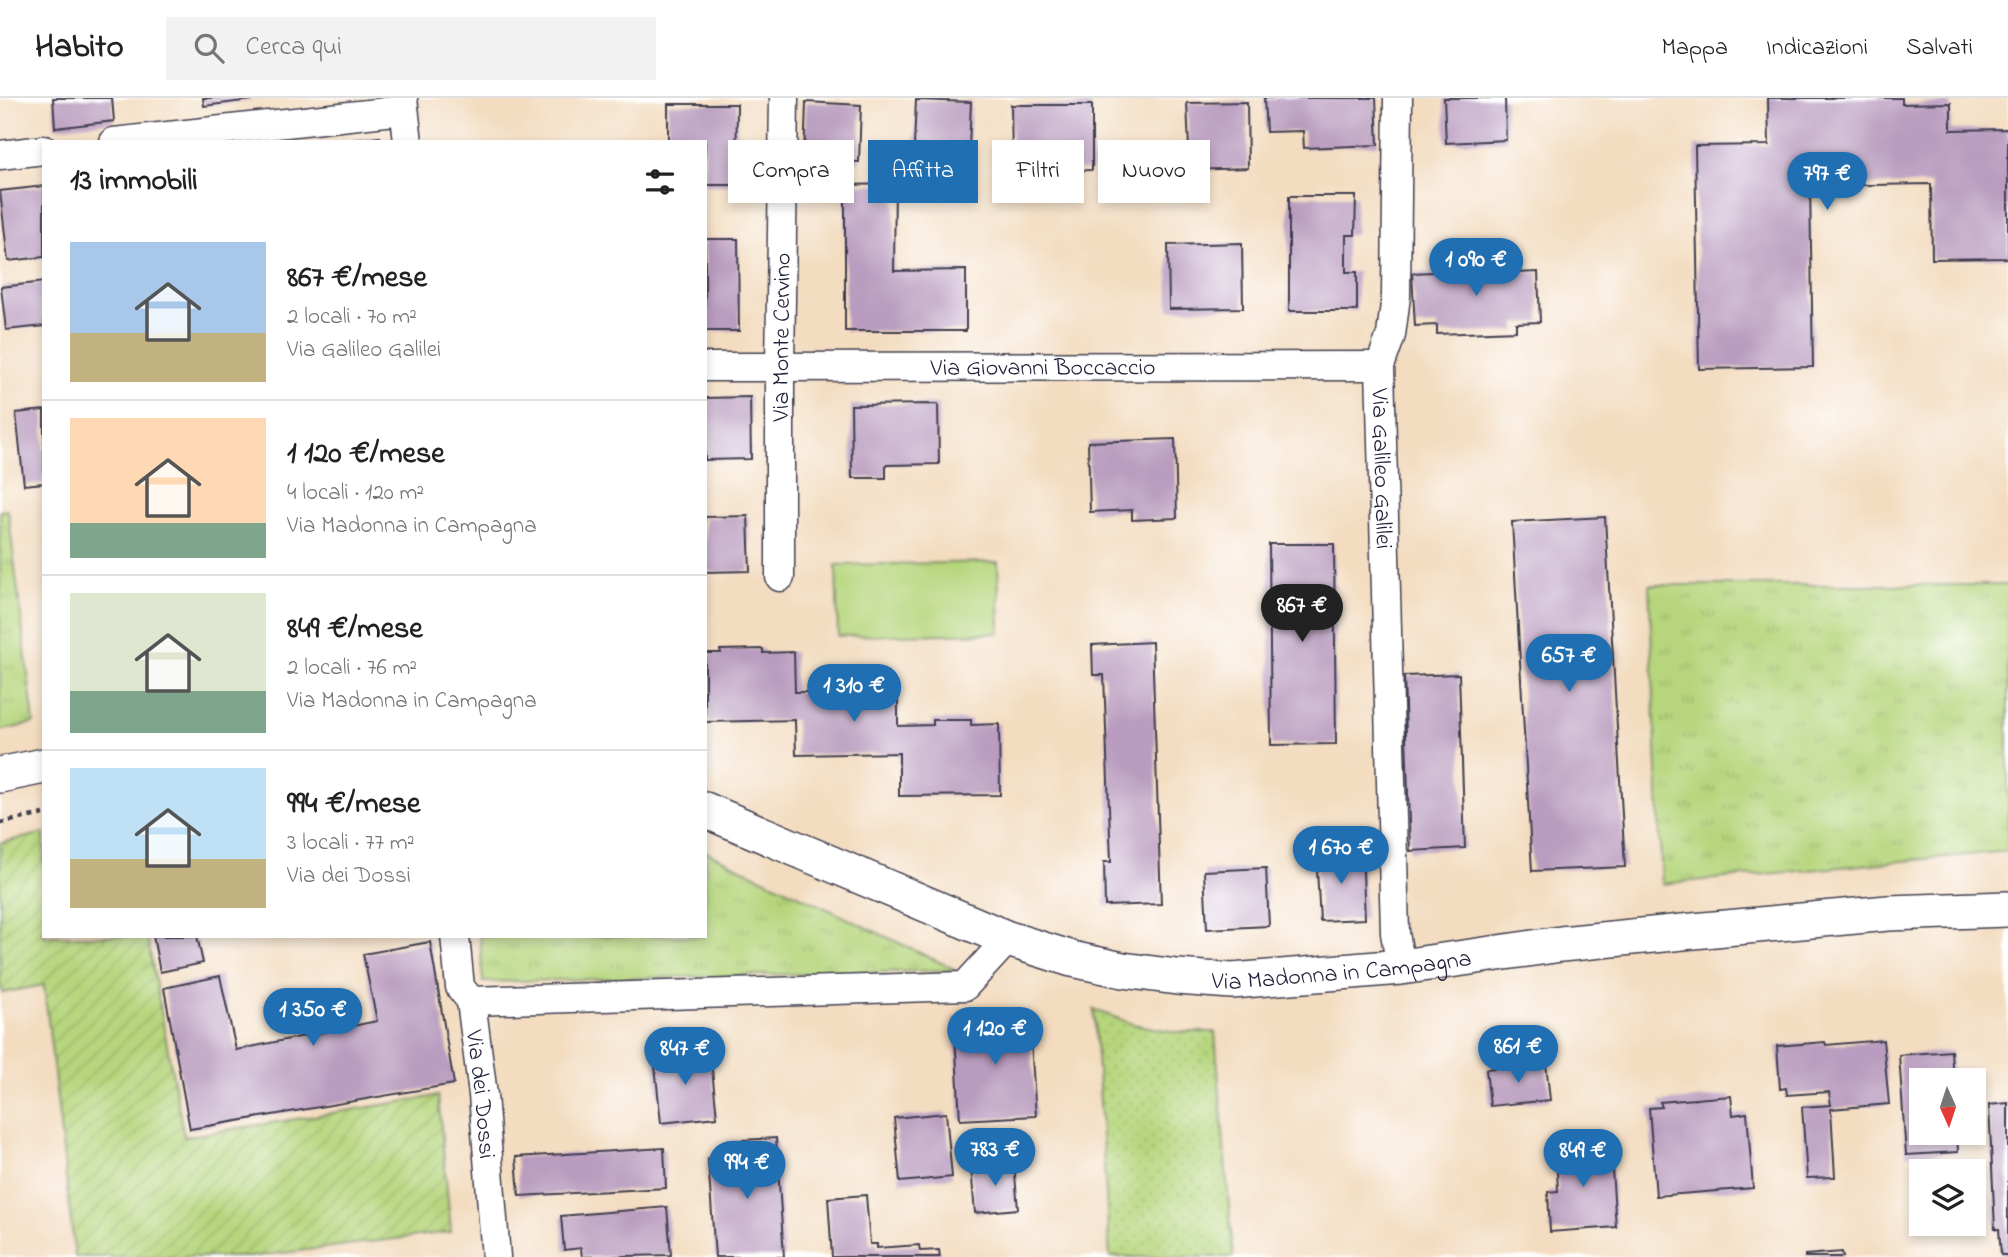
<!DOCTYPE html>
<html lang="it">
<meta charset="utf-8">
<style>
:root{--surface:#fff;--page:#f2f2f2;--text:#222;--muted:#767676;--line:#e0e0e0;--accent:#1f6fb2}
body{margin:0;font-family:"Indie Flower",sans-serif;background:var(--page);color:var(--text);height:100vh;display:flex;flex-direction:column;font-size:26px;white-space:nowrap}
*{box-sizing:border-box;margin:0}
p{font-size:23px;color:var(--muted)}
.icon{flex:none;width:38px;height:38px;fill:none;stroke:currentColor;stroke-width:2;stroke-linecap:round;stroke-linejoin:round}
.map{position:relative;flex:1;overflow:hidden}
.panel{position:absolute;left:42px;top:42px;width:665px;height:798px;display:flex;flex-direction:column;background:var(--surface);border-radius:0px;box-shadow:0 4px 10px #0003}
.panel>*{flex:none}
.hud{position:absolute;left:728px;top:42px;width:665px;height:63px;display:flex;gap:14px}
.needle{width:46px;rotate:177deg}
.tools{position:absolute;left:1909px;top:970px;display:grid;gap:14px}
.tools a{display:grid;place-items:center;width:77px;height:77px;border-radius:0px;background:var(--surface);box-shadow:0 4px 10px #0003;font-size:35px}
.price{position:absolute;translate:-50% -60px;padding:0 16px;border-radius:24px;background:var(--accent);color:#fff;font-size:23px;line-height:46px;filter:drop-shadow(0 2px 4px #0008)}
.price::after{content:'';position:absolute;left:50%;top:42px;width:21px;height:16px;margin-left:-10px;background:inherit;clip-path:polygon(0 0,100% 0,50% 100%)}
.price.selected{background:#222;color:#fff}
ul{padding:0;list-style:none}
li{display:flex;align-items:center;gap:21px;height:175px;padding:0 28px}
li+li{border-top:2px solid var(--line)}
li span{display:grid;place-items:center;flex:none;width:196px;height:140px;border-radius:0px;color:#555}
li>.icon{margin-inline-start:auto}
span .icon{width:84px;height:84px;fill:#fffc;stroke-width:1}
li b{font-size:30px}
h2{display:flex;justify-content:space-between;align-items:center;height:84px;padding:0 28px;font-size:30px}
.chip{padding:0 24px;border-radius:0px;background:var(--surface);box-shadow:0 4px 10px #0003;font-size:24px;line-height:63px}
.chip.selected{background:var(--accent);color:#fff}
header{display:flex;align-items:center;gap:42px;box-sizing:border-box;height:98px;padding:0 35px;background:var(--surface);border-bottom:2px solid var(--line)}
header strong{font-size:33px}
nav{display:flex;gap:38px;margin-inline-start:auto;font-size:24px}
.search{width:490px;height:63px;background:var(--page);display:flex;align-items:center;gap:18px;box-sizing:border-box;padding:0 24px;border-radius:0px;color:var(--muted);font-size:26px}
.map>svg:first-child{display:block}
</style>
<header>
<strong>Habito</strong>
<div class="search"><svg class="icon" aria-label="search" viewBox="0 0 24 24"><circle cx="10" cy="10" r="6"/><path d="M15 15l6 6"/></svg>Cerca qui</div>
<nav><a>Mappa</a><a>Indicazioni</a><a>Salvati</a></nav>
</header>
<div class="map">
<svg width="2008" height="1159" viewBox="0 0 2008 1159">
<defs>
<pattern id="grass-dots" width="8" height="8" patternUnits="userSpaceOnUse" patternTransform="scale(1.75)"><rect width="8" height="8" fill="#b6d57c"/><path d="M2 2h.1M6 6h.1" fill="none" stroke="#9cb76c" stroke-width="1.8" stroke-linecap="round"/></pattern>
<pattern id="park-tufts" width="24" height="20" patternUnits="userSpaceOnUse" patternTransform="scale(1.75)"><rect width="24" height="20" fill="#b6d57c"/><path d="M3 7l-1-3M5 7V3M7 7l1-3M15 17l-1-3M17 17v-4M19 17l1-3" fill="none" stroke="#9cb76c"/></pattern>
<pattern id="garden-furrows" width="10" height="10" patternUnits="userSpaceOnUse" patternTransform="scale(1.75)"><rect width="10" height="10" fill="#b6d57c"/><path d="M-1 1l2-2M0 10L10 0M9 11l2-2" fill="none" stroke="#9cb76c"/></pattern>
</defs>
<rect width="100%" height="100%" fill="#fff"/>
<filter id="ink" filterUnits="userSpaceOnUse"><feTurbulence type="fractalNoise" baseFrequency=".0143" numOctaves="2"/><feDisplacementMap in="SourceGraphic" scale="14" xChannelSelector="R" yChannelSelector="G"/><feConvolveMatrix kernelMatrix="1 2 1 2 8 2 1 2 1" color-interpolation-filters="sRGB"/></filter>
<filter id="wash" filterUnits="userSpaceOnUse"><feTurbulence type="fractalNoise" baseFrequency=".00686" numOctaves="4" result="noise"/><feDisplacementMap in="SourceGraphic" scale="28" xChannelSelector="R" yChannelSelector="G"/><feGaussianBlur stdDeviation="1.57" result="paint"/><feColorMatrix in="noise" values="0 0 0 0 0 0 0 0 0 0 0 0 0 0 0 0 0 1.4 0 .05"/><feComposite in="paint" operator="in"/></filter>
<g filter="url(#wash)">
<rect width="100%" height="100%" fill="#f3dcbf"/>
<path fill="url(#grass-dots)" stroke="#6c7c5c" stroke-width="2" d="M1094,912L1133,926L1175,934H1215L1233,1159H1110Z"/>
<g fill="url(#park-tufts)" stroke="#6c7c5c" stroke-width="2">
<path d="M8,412L34,625L0,633V413Z"/>
<path d="M1649,487H2008V753L1662,786Z"/>
<path d="M705,753L741,770L956,872L483,884L480,838H705Z"/>
</g>
<path fill="url(#garden-furrows)" stroke="#6c7c5c" stroke-width="2" d="M44,735V838H147L184,1039L438,998L451,1134L251,1159H75L44,887L2,895L0,884V745Z"/>
<path fill="#b6d57c" stroke="#6c7c5c" stroke-width="2" d="M998,464L1000,535L838,538L836,467Z"/>
<g id="blocks">
<g fill="#b99cbf">
<path d="M53,0H112L114,23L55,30Z"/>
<path d="M203,0H251L252,2L204,8Z"/>
<path d="M1264,0H1376L1378,47L1304,50L1303,33L1266,34Z"/>
<path d="M1444,0H1505L1506,42L1446,45Z"/>
<path d="M1768,0H1902V6L1951,5V32L2008,31V160L1932,161L1931,86L1810,88L1813,269L1699,271L1695,48L1769,47Z"/>
<path d="M916,2L971,4L968,73L913,70Z"/>
<path d="M806,4L861,7L859,64L804,62Z"/>
<path d="M1247,4L1248,70L1190,72L1187,5Z"/>
<path d="M668,6H737L736,87H705V44H668Z"/>
<path d="M1011,7H1092V72L1041,73V62H1012Z"/>
<path d="M380,39L381,44H355V42Z"/>
<path d="M895,86L894,173L966,172V233H845V87Z"/>
<path d="M44,88V159L8,163L0,93Z"/>
<path d="M1289,98H1356L1355,137H1346V174H1357V213H1289Z"/>
<path d="M705,141H738L739,233H705Z"/>
<path d="M1242,145L1243,210L1169,211L1168,147Z"/>
<path d="M1514,164L1515,175L1538,174L1540,224L1516,225V233L1437,236V227L1415,228L1412,175L1434,174L1433,167Z"/>
<path d="M44,184V228L6,232L1,189Z"/>
<path d="M750,299L751,361L705,362V300Z"/>
<path d="M938,306L939,366L886,367V380H852L851,307Z"/>
<path d="M44,312V385L24,387L16,315Z"/>
<path d="M1175,341L1177,420L1132,422V412L1090,414L1088,344Z"/>
<path d="M748,418L750,473L705,474V419Z"/>
<path d="M1605,419L1625,769L1532,773L1512,424Z"/>
<path d="M1269,446H1334L1336,646L1271,647Z"/>
<path d="M1152,544L1161,806L1105,808L1104,764H1111L1104,577H1093L1092,547Z"/>
<path d="M763,551V555L794,554L795,594H825V587L867,586V593H898V628L933,627V622H971V627L999,626L1000,697L899,698V655L796,657L795,622L705,624V555H721L720,552Z"/>
<path d="M1459,576L1465,750L1410,753L1404,578Z"/>
<path d="M1362,753L1365,821L1320,823L1316,755Z"/>
<path d="M1266,770L1269,828L1207,831L1204,773Z"/>
<path d="M153,838H197L203,865L160,874Z"/>
<path d="M430,844L454,986L190,1031L164,890L220,878L236,952L377,923L363,856Z"/>
<path d="M1029,915L1036,1018L960,1022L954,920Z"/>
<path d="M1883,942L1889,1006L1831,1011L1835,1079L1807,1080L1802,1009L1831,1007L1829,994L1787,997L1786,990L1780,991L1777,948L1825,944L1826,947Z"/>
<path d="M710,953L717,1019L661,1025L654,958Z"/>
<path d="M1951,953L1953,982H1922V1034H1957L1958,1054L1906,1057L1899,957Z"/>
<path d="M1546,965L1550,1002L1490,1008L1486,971Z"/>
<path d="M1731,998L1733,1017L1747,1015L1753,1090L1656,1098L1649,1010L1662,1009L1660,1004Z"/>
<path d="M2008,1005V1157H2001L1999,1131H1995L1989,1007Z"/>
<path d="M946,1015L952,1079L900,1084L894,1020Z"/>
<path d="M776,1040L784,1159H715L708,1061L728,1059L727,1043Z"/>
<path d="M1610,1043L1616,1129L1550,1134L1548,1094L1558,1093L1556,1054L1575,1053L1574,1046Z"/>
<path d="M664,1050L666,1090L519,1098L516,1059Z"/>
<path d="M1014,1066L1018,1111L975,1115L971,1070Z"/>
<path d="M866,1097L870,1146H877V1150L919,1147L920,1153L939,1152L940,1159H832L828,1100Z"/>
<path d="M667,1109L671,1157L582,1159L581,1150L564,1152L561,1118Z"/>
<path d="M1842,1154L1843,1159H1805V1157Z"/>
</g>
</g>
</g>
<g filter="url(#ink)">
<use href="#blocks" fill-opacity="0" stroke="#413e4f" stroke-width="2"/>
<g fill="none" stroke-linecap="round" stroke-linejoin="round">
<g stroke="#413e4f" stroke-width="31">
<g id="minor">
<path d="M403,0L408,44"/>
<path id="s1" d="M1398,0L1396,198L1391,237L1380,268L1395,835L1401,869"/>
<path d="M114,44L404,12"/>
<path d="M0,57L44,52"/>
<path id="s2" d="M705,269L1380,268"/>
<path id="s3" d="M780,479V268L784,0"/>
<path id="s4" d="M455,838L460,889L471,903L483,997L496,1159"/>
<path d="M471,903L965,888L1008,841"/>
</g>
</g>
<g stroke="#413e4f" stroke-width="38">
<g id="tertiary">
<path d="M0,677L44,668"/>
<path id="s5" d="M705,712L1008,841L1072,861L1123,872L1177,879L1232,883L1401,869L1561,846L1693,833L1888,815L2008,811"/>
</g>
</g>
<path stroke="#413e4f" stroke-width="4.5" stroke-dasharray="5 5" stroke-linecap="butt" d="M0,725L44,716"/>
<use href="#minor" stroke="#fff" stroke-width="28"/>
<use href="#tertiary" stroke="#fff" stroke-width="35"/>
</g>
</g>
<g text-anchor="middle" stroke-width="7" stroke-linejoin="round" paint-order="stroke">
<g font-size="24" fill="#22223b" stroke="#fff">
<text dy="8" stroke="none"><textPath href="#s3" startOffset="240">Via Monte Cervino</textPath></text>
<text dy="8" stroke="none"><textPath href="#s2" startOffset="338">Via Giovanni Boccaccio</textPath></text>
<text dy="8" stroke="none"><textPath href="#s1" startOffset="373">Via Galileo Galilei</textPath></text>
<text dy="8" stroke="none"><textPath href="#s5" startOffset="668">Via Madonna in Campagna</textPath></text>
<text dy="8" stroke="none"><textPath href="#s4" startOffset="163">Via dei Dossi</textPath></text>
</g>
</g>
</svg>
<div class="tools">
<a><svg class="needle" viewBox="-14 -14 28 28"><path d="M0-13l5 13h-10z" fill="#e53935"/><path d="M0 13l5-13h-10z" fill="#767676"/></svg></a>
<a><svg class="icon" aria-label="layers" viewBox="0 0 24 24"><path d="M12 4l9 5-9 5-9-5zM3 14l9 5 9-5"/></svg></a>
</div>
<b class="price" style="left:1827px;top:114px">797 €</b>
<b class="price" style="left:1476px;top:200px">1 090 €</b>
<b class="price selected" style="left:1302px;top:546px">867 €</b>
<b class="price" style="left:1569px;top:596px">657 €</b>
<b class="price" style="left:854px;top:626px">1 310 €</b>
<b class="price" style="left:1341px;top:788px">1 670 €</b>
<b class="price" style="left:313px;top:950px">1 350 €</b>
<b class="price" style="left:995px;top:969px">1 120 €</b>
<b class="price" style="left:1518px;top:987px">861 €</b>
<b class="price" style="left:685px;top:989px">847 €</b>
<b class="price" style="left:995px;top:1090px">783 €</b>
<b class="price" style="left:1583px;top:1091px">849 €</b>
<b class="price" style="left:747px;top:1103px">994 €</b>
<div class="hud">
<a class="chip">Compra</a>
<a class="chip selected">Affitta</a>
<a class="chip">Filtri</a>
<a class="chip">Nuovo</a>
</div>
<section class="panel">
<h2>13 immobili<svg class="icon" aria-label="filters" viewBox="0 0 24 24"><path d="M4 7h16M4 17h16"/><circle cx="9" cy="7" r="2"/><circle cx="15" cy="17" r="2"/></svg></h2>
<ul>
<li><span style="background:linear-gradient(#a9c7e8 65%,#c2b280 0)"><svg class="icon" aria-label="home" viewBox="0 0 24 24"><path d="M3 11l9-7 9 7M6 9v11h12V9"/></svg></span><div><b>867 €/mese</b><p>2 locali · 70 m²</p><p>Via Galileo Galilei</p></div></li>
<li><span style="background:linear-gradient(#ffd9b3 75%,#7fa58c 0)"><svg class="icon" aria-label="home" viewBox="0 0 24 24"><path d="M3 11l9-7 9 7M6 9v11h12V9"/></svg></span><div><b>1 120 €/mese</b><p>4 locali · 120 m²</p><p>Via Madonna in Campagna</p></div></li>
<li><span style="background:linear-gradient(#dfe7d0 70%,#7fa58c 0)"><svg class="icon" aria-label="home" viewBox="0 0 24 24"><path d="M3 11l9-7 9 7M6 9v11h12V9"/></svg></span><div><b>849 €/mese</b><p>2 locali · 76 m²</p><p>Via Madonna in Campagna</p></div></li>
<li><span style="background:linear-gradient(#bfe0f5 65%,#c2b280 0)"><svg class="icon" aria-label="home" viewBox="0 0 24 24"><path d="M3 11l9-7 9 7M6 9v11h12V9"/></svg></span><div><b>994 €/mese</b><p>3 locali · 77 m²</p><p>Via dei Dossi</p></div></li>
</ul>
</section>
</div>
